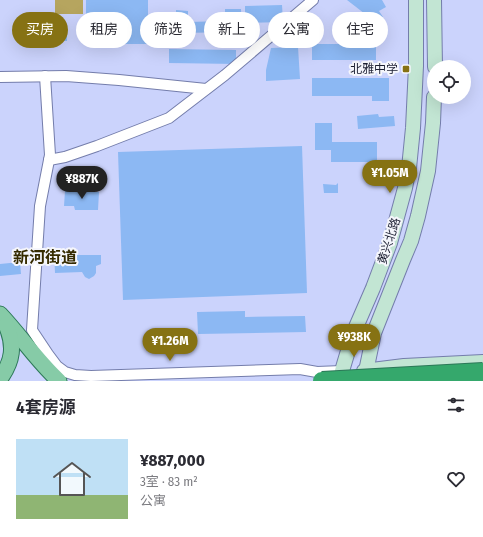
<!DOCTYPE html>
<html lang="zh">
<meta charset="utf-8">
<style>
:root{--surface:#fff;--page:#f7f7f7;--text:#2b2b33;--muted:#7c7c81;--line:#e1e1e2;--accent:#867213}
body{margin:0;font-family:"Fira Sans Condensed","Noto Sans SC",sans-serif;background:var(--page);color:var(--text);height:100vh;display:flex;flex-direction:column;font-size:15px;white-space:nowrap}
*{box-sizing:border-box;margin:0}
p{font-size:13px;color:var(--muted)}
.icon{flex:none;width:22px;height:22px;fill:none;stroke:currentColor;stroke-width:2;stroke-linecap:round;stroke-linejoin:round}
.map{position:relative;height:381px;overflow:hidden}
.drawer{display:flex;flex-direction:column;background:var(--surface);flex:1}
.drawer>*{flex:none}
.hud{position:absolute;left:12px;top:12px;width:459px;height:36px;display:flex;gap:8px}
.tools{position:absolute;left:427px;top:60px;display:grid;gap:8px}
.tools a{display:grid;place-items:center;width:44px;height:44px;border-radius:50%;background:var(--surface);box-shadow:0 4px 16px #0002;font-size:20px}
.price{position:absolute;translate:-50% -34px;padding:0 9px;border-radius:14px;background:var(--accent);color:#fff;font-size:13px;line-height:26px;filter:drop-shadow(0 1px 2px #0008)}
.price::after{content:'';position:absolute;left:50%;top:24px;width:12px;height:9px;margin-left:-6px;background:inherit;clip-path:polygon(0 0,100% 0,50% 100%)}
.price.on{background:#222;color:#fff}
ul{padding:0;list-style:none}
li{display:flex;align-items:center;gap:12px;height:100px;padding:0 16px}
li+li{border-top:1px solid var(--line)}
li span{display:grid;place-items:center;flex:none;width:112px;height:80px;border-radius:0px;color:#555}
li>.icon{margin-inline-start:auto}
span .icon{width:48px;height:48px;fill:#fffc;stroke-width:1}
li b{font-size:17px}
h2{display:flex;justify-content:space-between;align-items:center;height:48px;padding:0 16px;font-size:17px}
.chip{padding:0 14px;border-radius:18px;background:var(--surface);box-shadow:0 4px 16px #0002;font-size:14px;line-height:36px}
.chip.on{background:var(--accent);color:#fff}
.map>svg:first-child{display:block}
</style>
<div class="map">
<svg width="483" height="381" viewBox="0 0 483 381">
<rect width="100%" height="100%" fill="#cbd3fc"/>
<rect fill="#b6a55f" x="55" y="0" width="28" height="14"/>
<g fill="#8cb8f3">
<rect x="86" y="0" width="62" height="44"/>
<path d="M347,0H382L386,7L379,11L383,17L378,24Z"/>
<path d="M282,5L283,22L245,23V6Z"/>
<path d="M225,9H241L242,32L177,33L176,10L188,11V22L225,21Z"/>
<rect x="55" y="34" width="12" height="7"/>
<rect x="312" y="44" width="64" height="16"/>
<path d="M298,47L300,79L266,81V70L271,48Z"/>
<path d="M169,49L236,50V64L169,63Z"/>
<path d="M312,78H389V101H372V96H312Z"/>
<path d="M378,114L379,117L394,116L395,126L358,129L357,116Z"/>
<path d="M315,123H332V142H377V162H331V150H315Z"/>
<path d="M302,146L307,293L123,300L118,152Z"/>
<path d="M338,183V193H324L323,184L336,185Z"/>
<path d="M77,188L78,192H99L98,210H75L74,206H64L65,191Z"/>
<path d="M54,250H76V255H101V264L96,266V273L94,276L89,279L85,277L82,272L55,273Z"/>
<path d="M20,262L21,274L0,276V264Z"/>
<path d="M245,311V317L305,316L306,332L198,334L197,312Z"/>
</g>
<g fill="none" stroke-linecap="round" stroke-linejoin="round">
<g stroke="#747dab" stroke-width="12">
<g id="street">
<path d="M45,76L50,155L40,206L32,330L48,354L57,366L65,372L75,375L91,376L300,369L317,372L342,371"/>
<path d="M0,77L66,76L119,80L206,89"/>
<path d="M49,160L65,157L97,146L169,118L225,75L313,0"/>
</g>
</g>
<g stroke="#747dab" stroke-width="16">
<g id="secondary">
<path d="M434,0L435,67"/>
<path d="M364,371L404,366L483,362"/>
<path d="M341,381L342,371L353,334L373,288L390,243L405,188L409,168L413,128L416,66V0"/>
<path d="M364,381L374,333L403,260L411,241L418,216L428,171L433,123L434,97"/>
</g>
</g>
<g stroke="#2c7858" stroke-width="17">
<g id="primary">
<path d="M0,314C20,335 37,361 59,381"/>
<path d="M0,379C13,361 15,346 6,325"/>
</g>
</g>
<use href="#street" stroke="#fff" stroke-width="10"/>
<use href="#secondary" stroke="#c2e5d3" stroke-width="14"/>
<use href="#primary" stroke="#86cba7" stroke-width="15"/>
<g stroke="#2c7858" stroke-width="20" stroke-linecap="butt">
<path id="highway-bridge" d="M322,381L483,372"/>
</g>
<use href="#highway-bridge" stroke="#35a86c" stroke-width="18"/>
</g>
<rect fill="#867213" stroke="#f5f6fc" stroke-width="1.5" x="402" y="65" width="8" height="8" rx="2"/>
<g text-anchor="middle" stroke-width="4" stroke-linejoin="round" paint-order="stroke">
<g font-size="12" fill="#1c1f32" stroke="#f5f6fc" text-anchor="end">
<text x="398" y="73">北雅中学</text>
</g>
<g font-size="12" fill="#1c1f32" stroke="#f5f6fc">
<text transform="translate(389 241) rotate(-72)" y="4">黄兴北路</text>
</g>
<g font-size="16" font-weight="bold" fill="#352b00" stroke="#f5f6fc">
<text x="45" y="263">新河街道</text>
</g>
</g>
</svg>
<div class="tools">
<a><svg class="icon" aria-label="locate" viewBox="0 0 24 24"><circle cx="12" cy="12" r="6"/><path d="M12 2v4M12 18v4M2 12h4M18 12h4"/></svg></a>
</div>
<b class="price" style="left:390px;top:194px">¥1.05M</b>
<b class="price on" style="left:82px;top:200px">¥887K</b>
<b class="price" style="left:354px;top:358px">¥938K</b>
<b class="price" style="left:170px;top:362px">¥1.26M</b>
<div class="hud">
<a class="chip on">买房</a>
<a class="chip">租房</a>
<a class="chip">筛选</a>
<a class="chip">新上</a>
<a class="chip">公寓</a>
<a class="chip">住宅</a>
</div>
</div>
<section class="drawer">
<h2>4套房源<svg class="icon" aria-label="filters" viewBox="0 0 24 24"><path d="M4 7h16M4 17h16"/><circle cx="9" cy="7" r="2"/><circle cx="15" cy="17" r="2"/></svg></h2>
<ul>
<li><span style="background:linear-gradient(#bfe0f5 70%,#8fb573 0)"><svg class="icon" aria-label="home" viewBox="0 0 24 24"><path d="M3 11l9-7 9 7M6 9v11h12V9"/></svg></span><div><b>¥887,000</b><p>3室 · 83 m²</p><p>公寓</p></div><svg class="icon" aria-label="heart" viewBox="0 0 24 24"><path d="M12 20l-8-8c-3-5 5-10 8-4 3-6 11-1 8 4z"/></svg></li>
</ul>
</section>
